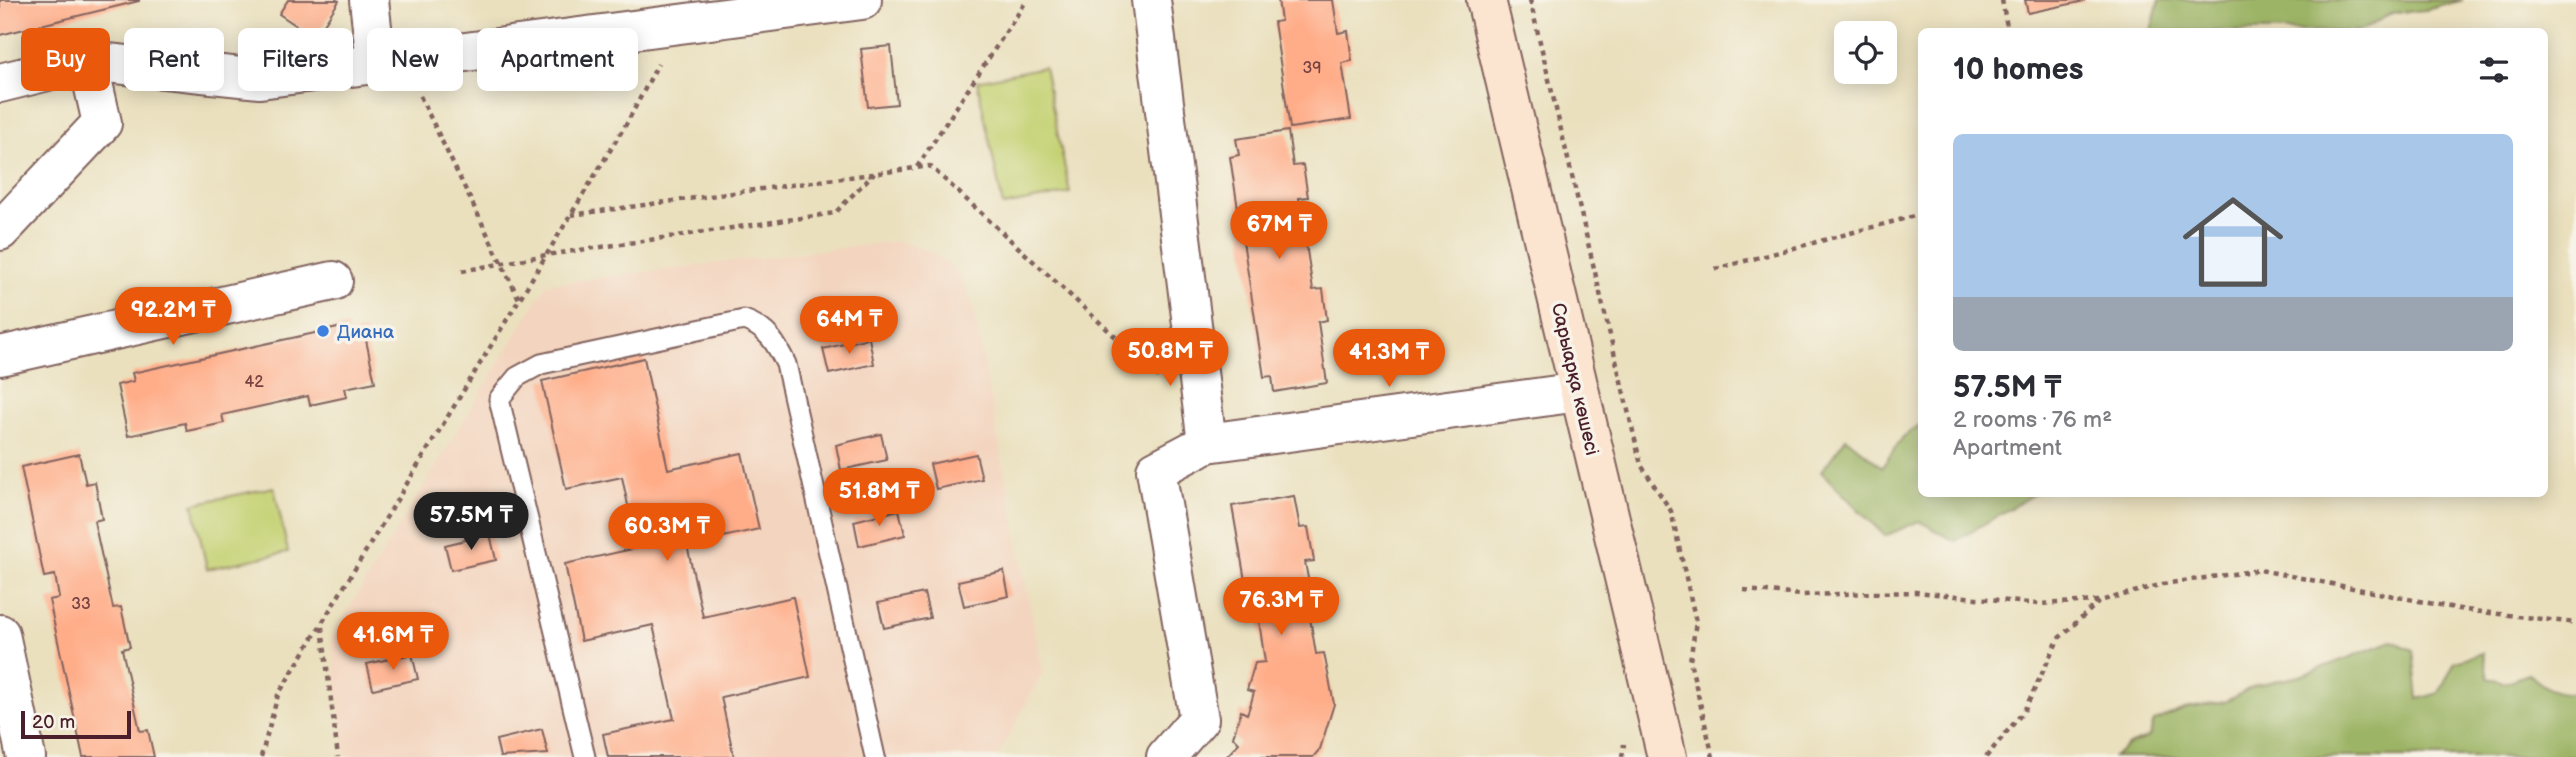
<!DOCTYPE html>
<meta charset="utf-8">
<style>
:root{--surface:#fff;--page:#f7f7f7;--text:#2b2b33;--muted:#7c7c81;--accent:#ea580c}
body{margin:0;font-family:"Balsamiq Sans",sans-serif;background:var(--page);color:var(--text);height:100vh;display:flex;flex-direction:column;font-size:26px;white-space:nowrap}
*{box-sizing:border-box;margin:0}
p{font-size:23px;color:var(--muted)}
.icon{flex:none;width:38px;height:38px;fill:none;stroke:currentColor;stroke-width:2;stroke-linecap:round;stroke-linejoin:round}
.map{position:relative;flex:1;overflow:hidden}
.drawer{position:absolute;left:1918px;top:28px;width:630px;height:469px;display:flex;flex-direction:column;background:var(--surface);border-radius:10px;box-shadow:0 4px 18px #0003}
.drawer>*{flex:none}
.top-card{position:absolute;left:21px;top:28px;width:665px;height:63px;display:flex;gap:14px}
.fabs{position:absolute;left:1834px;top:21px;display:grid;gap:14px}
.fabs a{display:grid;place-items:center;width:63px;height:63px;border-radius:10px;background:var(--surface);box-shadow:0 4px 18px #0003;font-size:35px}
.scale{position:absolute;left:21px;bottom:18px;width:110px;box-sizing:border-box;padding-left:7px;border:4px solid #4a1f2b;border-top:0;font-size:19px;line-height:24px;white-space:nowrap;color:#4a1f2b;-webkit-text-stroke:5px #f7f3e8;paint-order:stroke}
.price{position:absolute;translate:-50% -60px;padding:0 16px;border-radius:24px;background:var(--accent);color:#fff;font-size:23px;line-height:46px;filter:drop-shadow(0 2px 4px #0008)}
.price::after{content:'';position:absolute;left:50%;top:42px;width:21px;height:16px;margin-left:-10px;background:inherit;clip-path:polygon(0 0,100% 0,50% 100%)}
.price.current{background:#222;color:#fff}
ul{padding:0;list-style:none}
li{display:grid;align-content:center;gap:14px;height:371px;padding:0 35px}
li span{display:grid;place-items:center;height:217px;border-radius:10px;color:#555}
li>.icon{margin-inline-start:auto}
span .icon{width:126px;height:126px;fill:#fffc;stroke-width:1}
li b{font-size:30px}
h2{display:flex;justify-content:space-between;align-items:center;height:84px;padding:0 35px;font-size:30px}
.pill{padding:0 24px;border-radius:10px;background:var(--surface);box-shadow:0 4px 18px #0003;font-size:24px;line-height:63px}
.pill.current{background:var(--accent);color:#fff}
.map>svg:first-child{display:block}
</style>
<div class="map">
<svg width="2576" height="757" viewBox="0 0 2576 757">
<rect width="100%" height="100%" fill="#f7f3e8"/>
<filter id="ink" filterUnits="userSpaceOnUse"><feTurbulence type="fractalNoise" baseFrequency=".0143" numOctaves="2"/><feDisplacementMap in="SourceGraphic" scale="14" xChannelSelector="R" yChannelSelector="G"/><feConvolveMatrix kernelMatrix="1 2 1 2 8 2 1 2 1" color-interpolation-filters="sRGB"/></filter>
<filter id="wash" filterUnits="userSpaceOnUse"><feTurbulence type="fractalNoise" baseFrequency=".00686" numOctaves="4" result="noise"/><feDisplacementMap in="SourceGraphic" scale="28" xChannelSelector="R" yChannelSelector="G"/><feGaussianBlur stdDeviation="1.57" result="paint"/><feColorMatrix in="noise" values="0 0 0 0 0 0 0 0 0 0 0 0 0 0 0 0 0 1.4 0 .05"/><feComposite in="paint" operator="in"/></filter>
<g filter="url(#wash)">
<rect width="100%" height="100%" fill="#eae0be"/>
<path fill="#f3d4be" d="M897,241L930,251L956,270L973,307L1043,672L998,757H346L331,638L547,284Z"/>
<g fill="#c5d273" stroke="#88784f" stroke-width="2">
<path d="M1044,67L1070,193L1003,206L977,81Z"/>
<path d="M274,487L288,552L207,569L193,504Z"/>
</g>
<g fill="#9cb465" stroke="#736a48" stroke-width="2">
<path d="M2159,0H2463L2426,10L2392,13L2361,31H2151Z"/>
<path d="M1921,424L1922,494H2034L1955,541L1919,521L1885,536L1821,472L1846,438L1882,467L1903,437Z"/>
<path d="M2392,641L2413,650L2418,699L2439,693L2455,661L2483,653L2488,678L2503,683L2529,674C2544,687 2556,696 2576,692V757H2113L2129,745L2149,737L2154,721L2184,709L2225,702L2256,685L2300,676Z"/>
</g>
<g id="blocks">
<g fill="#ffad89">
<path d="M0,0H139V1L0,35Z"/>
<path d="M288,0H337L339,1L315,38L279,14Z"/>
<path d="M1278,0H1333L1338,33L1348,31L1352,61L1342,63L1351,119L1290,128L1274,22L1281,21Z"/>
<path d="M2025,0H2085V1L2028,13Z"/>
<path d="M891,46L897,104L868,107L861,49Z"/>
<path d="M1288,131L1293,166L1303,165L1308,197L1299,198L1313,290L1323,289L1327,320L1318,322L1327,383L1274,392L1272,376L1264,377L1230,157L1239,155L1236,139Z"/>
<path d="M347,326L349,334L364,331L375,382L345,388L347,397L310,405L308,396L222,415L224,423L187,431L185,423L128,436L117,385L134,381L132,373Z"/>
<path d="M869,338L874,364L829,374L823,349Z"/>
<path d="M644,358L668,469L742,453L759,529L687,545L703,617L793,597L810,677L721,697L734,757H608L603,734L674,719L653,625L581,641L565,564L637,548L622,477L566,489L542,381Z"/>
<path d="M881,434L887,460L841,470L836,445Z"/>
<path d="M79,454L86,484L95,482L102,519L94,521L113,608L121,607L130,647L122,649L140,731L148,730L154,757H83L49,600L59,598L55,575L44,577L21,467Z"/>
<path d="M976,454L982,479L936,489L930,464Z"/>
<path d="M1294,496L1300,528L1308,527L1314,561L1305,562L1315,617L1310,618L1316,654L1324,653L1334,704L1320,749L1313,757H1226L1239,743L1233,737L1241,711L1247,714L1251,703L1254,692L1247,690L1255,663L1265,662L1258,614L1251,615L1232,506Z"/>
<path d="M899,510L905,535L859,546L854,521Z"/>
<path d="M490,534L496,560L451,570L445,545Z"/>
<path d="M1004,571L1009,596L964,606L958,581Z"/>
<path d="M924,593L930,618L884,628L878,603Z"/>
<path d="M412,654L418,679L373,689L367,664Z"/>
<path d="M542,729L548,754L500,757L496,740Z"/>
</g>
</g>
</g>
<g filter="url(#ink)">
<use href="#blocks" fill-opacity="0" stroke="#82635e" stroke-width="2"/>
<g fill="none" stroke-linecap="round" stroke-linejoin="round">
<g stroke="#82635e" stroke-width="23">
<path id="lane" d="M585,757L499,399L517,377L541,364L744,320C767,328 776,343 786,364L875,757"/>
</g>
<g stroke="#82635e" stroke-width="42">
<g id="street">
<path d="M369,0L376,63"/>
<path d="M1151,0L1207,443L1156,470L1199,719L1166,757"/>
<path d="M0,83L88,61L260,79L862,0"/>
<path d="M0,231L102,123L88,61"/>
<path d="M0,356L333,281"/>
<path d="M1207,443L1579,392"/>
<path d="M0,634L26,757"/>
</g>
</g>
<g stroke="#82635e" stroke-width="42">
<path id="secondary" d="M1486,0L1667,757"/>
</g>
<g stroke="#82635e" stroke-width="4.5" stroke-dasharray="5 5" stroke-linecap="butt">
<path d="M1530,0L1641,465L1671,511L1696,622L1690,661L1713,757"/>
<path d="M2002,0L2008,32"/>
<path d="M420,96L519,299"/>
<path d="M917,167L1027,0"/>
<path d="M571,215L930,166L1159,377"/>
<path d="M1715,269L1922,214"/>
<path d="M462,271L546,255L835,213L874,173"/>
<path d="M1744,590L1802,595L1915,592L2039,604L2099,601"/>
<path d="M322,627L338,757"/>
<path d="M261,757L278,695L628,121L658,64"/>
<path d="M1622,757L1624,744"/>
<path d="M1986,757L2024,711L2059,638L2100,601L2163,584L2260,570L2465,610L2576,623"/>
</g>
<use href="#lane" stroke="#fff" stroke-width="19"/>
<use href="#street" stroke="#fff" stroke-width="38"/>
<use href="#secondary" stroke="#fce5d0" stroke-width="38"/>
</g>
</g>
<circle fill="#3f7fe0" stroke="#f7f3e8" stroke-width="2.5" cx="323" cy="331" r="7"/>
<g text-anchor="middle" stroke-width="7" stroke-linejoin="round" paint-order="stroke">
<g font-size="16" fill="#774242">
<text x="1312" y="73">39</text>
<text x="254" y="387">42</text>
<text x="81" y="609">33</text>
</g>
<g font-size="19" fill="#366cbe" stroke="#f7f3e8" text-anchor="start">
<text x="337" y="338">Диана</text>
</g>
<g font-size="19" fill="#4a1f2b" stroke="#f7f3e8">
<text transform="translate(1576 379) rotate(77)" y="7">Сарыарқа көшесі</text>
</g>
</g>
</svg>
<div class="fabs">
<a><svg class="icon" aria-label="locate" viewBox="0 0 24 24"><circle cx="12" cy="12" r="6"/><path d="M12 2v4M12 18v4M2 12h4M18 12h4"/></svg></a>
</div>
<div class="scale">20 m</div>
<b class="price" style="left:1279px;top:261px">67M ₸</b>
<b class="price" style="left:173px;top:347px">92.2M ₸</b>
<b class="price" style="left:849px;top:356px">64M ₸</b>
<b class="price" style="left:1170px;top:388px">50.8M ₸</b>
<b class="price" style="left:1389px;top:389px">41.3M ₸</b>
<b class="price" style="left:879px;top:528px">51.8M ₸</b>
<b class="price current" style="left:471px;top:552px">57.5M ₸</b>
<b class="price" style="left:667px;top:563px">60.3M ₸</b>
<b class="price" style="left:1281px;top:637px">76.3M ₸</b>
<b class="price" style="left:393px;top:672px">41.6M ₸</b>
<div class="top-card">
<a class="pill current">Buy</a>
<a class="pill">Rent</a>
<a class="pill">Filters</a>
<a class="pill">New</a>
<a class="pill">Apartment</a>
</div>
<section class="drawer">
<h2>10 homes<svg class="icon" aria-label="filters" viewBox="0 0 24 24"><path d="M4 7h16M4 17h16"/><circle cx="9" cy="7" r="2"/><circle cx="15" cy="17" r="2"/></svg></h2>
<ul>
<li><span style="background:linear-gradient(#a9c7e8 75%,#9aa5b1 0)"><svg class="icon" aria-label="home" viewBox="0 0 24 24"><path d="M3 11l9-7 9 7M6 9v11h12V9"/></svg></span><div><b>57.5M ₸</b><p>2 rooms · 76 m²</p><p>Apartment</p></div></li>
</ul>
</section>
</div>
